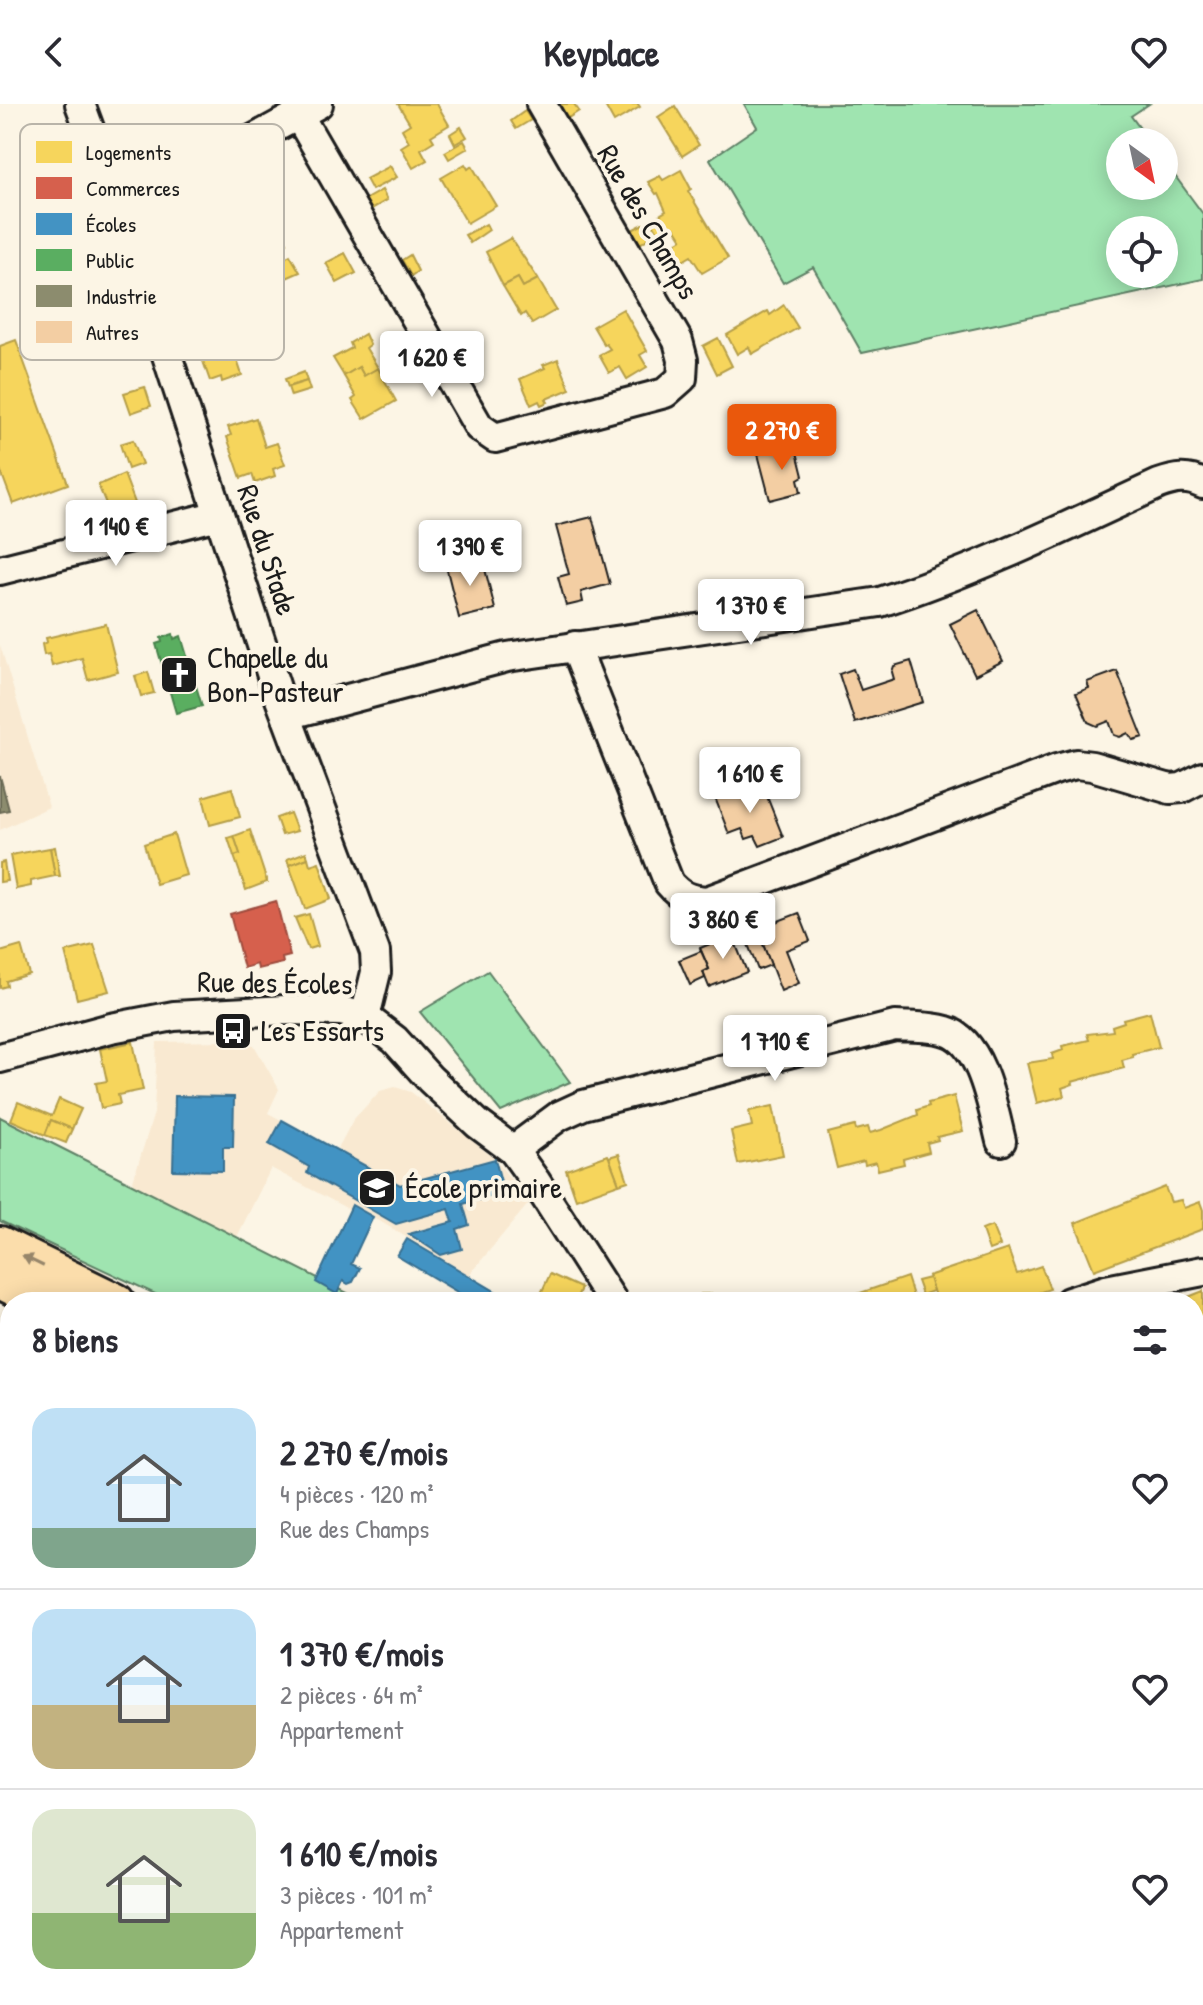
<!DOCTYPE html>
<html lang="fr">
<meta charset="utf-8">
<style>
:root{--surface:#fff;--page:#f2f2f3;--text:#2b2b33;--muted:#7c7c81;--line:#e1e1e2;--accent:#ea580c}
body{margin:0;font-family:"Patrick Hand",sans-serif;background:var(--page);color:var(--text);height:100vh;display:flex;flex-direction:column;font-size:30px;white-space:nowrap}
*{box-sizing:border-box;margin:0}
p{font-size:26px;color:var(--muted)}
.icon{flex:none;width:44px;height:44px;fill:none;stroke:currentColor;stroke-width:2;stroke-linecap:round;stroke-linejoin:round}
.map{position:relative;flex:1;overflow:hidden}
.details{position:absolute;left:0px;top:1188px;width:1204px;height:714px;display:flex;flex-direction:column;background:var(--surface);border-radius:32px 32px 0 0;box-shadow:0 4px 20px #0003}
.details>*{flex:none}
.needle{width:52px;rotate:147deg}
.controls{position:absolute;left:1106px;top:24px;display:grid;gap:16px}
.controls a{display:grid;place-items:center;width:72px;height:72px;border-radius:50%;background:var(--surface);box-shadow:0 4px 20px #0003;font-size:40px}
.price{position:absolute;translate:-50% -68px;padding:0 18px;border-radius:8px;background:#fff;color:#222;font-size:26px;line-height:52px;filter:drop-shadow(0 2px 4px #0008)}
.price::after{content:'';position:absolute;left:50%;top:48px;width:24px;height:18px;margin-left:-12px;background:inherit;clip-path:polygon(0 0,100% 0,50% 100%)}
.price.selected{background:var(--accent);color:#fff}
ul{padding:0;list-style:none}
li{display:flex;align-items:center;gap:24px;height:200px;padding:0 32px}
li+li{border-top:2px solid var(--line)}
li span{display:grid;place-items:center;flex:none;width:224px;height:160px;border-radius:24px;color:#555}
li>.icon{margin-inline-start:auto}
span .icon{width:96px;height:96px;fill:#fffc;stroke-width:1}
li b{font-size:34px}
h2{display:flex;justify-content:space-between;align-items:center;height:96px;padding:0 32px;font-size:34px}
header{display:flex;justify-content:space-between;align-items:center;height:104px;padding:0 32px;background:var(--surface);font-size:36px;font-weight:700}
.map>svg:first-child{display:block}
</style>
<header><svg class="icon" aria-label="back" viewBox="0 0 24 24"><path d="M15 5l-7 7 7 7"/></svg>Keyplace<svg class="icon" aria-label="heart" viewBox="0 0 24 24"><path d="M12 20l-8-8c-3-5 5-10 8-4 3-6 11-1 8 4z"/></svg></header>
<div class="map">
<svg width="1203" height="1901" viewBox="0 0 1203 1901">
<rect width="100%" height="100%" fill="#fcf5e5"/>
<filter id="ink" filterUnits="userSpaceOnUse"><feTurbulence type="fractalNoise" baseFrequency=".0125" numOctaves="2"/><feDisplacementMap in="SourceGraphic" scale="16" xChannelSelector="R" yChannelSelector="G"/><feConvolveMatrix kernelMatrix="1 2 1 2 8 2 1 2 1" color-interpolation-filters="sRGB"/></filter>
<g filter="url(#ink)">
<g fill="#f9e9d1">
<path d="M0,541L49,703L0,726Z"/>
<path d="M228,937L254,941L279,985L268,1009L337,1046L353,1016L380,987L395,983L411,988L495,1055L529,1099L469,1171L353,1101L350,1106L271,1064L237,1133L132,1080L154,1009L157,938Z"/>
</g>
<g fill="#9fe4b0" stroke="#5e8066" stroke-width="2" fill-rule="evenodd">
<path d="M744,0H1149L1131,12L1150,38H1120V82H1164V57L1203,110V175L862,249L813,163L783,179L710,55L757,23ZM1164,126V170H1120V126Z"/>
<path d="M488,867L570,978L501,1008L420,908Z"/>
<path d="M0,1013L365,1198H172L0,1117Z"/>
</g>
<g fill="#f6d55c" stroke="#b59e49" stroke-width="2">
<path d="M398,0H437L449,21L431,32L434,37L421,45L427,56L413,64L401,43L409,38L402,25L410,20Z"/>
<path d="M563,0H574L579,7L568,14L560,1Z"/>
<path d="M604,0H638L640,3L614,18Z"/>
<path d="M675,2L699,41L682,52L658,13Z"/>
<path d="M525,7L531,16L516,25L511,17Z"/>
<path d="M461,23L467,33L455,40L450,30Z"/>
<path d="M464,37L468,44L449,55L445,48Z"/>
<path d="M465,60L468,65L472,62L496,102L467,119L441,74Z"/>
<path d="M390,62L397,73L372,86L366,75Z"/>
<path d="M681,66L691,85L688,87L728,154L702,169L691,152L676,161L667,144L682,135L675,124L661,133L651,116L666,107L658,89L656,90L648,78L660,72L663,76Z"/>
<path d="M382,86L387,96L370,106L364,96Z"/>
<path d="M261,88L267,97L264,99L287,139L272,148L278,158L290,151L300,168L266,183L249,153L253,150L231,112L250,100L248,96Z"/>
<path d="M486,120L489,126L470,139L465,131Z"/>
<path d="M643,120L650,133L640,140L632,126Z"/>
<path d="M511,134L538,175L523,183L518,174L503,182L486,148Z"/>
<path d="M345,149L356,169L337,179L326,159Z"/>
<path d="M410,151L418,167L411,172L402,156Z"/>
<path d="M518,174L523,183L538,175L556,206L532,220L525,209L521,212L503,182Z"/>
<path d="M784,201L798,224L752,250L749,243L737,250L727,231L768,207L770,211Z"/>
<path d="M623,205L647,247L640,251L647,263L627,275L620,263L609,269L599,251L610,245L606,240L604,241L593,222Z"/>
<path d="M228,229L242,271L222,278L221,273L210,277L197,240Z"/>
<path d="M365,230L370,241L366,244L378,264L364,272L359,263L344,272L333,254L352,244L350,239Z"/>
<path d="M718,234L732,262L717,270L703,242Z"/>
<path d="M16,236L68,380L13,400L0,365V242Z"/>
<path d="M558,255L570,285L546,295L548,298L541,301L539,297L531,301L520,275L545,264L543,261Z"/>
<path d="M359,263L364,272L378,264L396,297L364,315L352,296L356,293L344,272Z"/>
<path d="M304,268L307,277L288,283L285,275Z"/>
<path d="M307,277L310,286L291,292L288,283Z"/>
<path d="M145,283L151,302L131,309L124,289Z"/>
<path d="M256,314L265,343L277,339L285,361L273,365L275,372L255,379L252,370L241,374L227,333L231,331L228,323Z"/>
<path d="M133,336L142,360L128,365L120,340Z"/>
<path d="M124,370L135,399L110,409L98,381Z"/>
<path d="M106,520L118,568L88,576L82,554L52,562L49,550L44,551L42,540L47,538L46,534Z"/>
<path d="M148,568L154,589L141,592L135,572Z"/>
<path d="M232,684L240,713L210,721L203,693Z"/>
<path d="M290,709L297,727L282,731L276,714Z"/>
<path d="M250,726L267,778L246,786L234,752L240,750L234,732Z"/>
<path d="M174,730L186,771L156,780L144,740Z"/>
<path d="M234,732L240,750L234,752L228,734Z"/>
<path d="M55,743L60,772H55L50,744Z"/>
<path d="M50,744L55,772L31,777V782L16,785L10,751Z"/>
<path d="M306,748L308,754L289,761L287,755Z"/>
<path d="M308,754L310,761L319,758L331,795L305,805L289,761Z"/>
<path d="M4,758L7,777L0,778V759Z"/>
<path d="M309,810L318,842L308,845L295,814Z"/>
<path d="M94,841L109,887L77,895L65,848Z"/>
<path d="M21,842L29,870L6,877L7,882L0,884V848Z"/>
<path d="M1150,908L1159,943L1132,950L1133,953L1122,956L1124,964L1072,978L1073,980L1062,984L1064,992L1037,999L1027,959L1053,955L1052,950L1063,946L1062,942L1089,936L1087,930L1113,927L1112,922L1124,918L1123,915Z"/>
<path d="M133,938L143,986L118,991L120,1000L101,1004L96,979L107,977L100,945Z"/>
<path d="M954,992L963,1027L937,1033L938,1036L927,1039L929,1048L903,1055L904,1060L878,1066L876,1058L865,1061L864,1057L837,1064L828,1029L855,1022L856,1026L868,1023L870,1029L881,1026L918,1011L917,1006L929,1002L928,999Z"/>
<path d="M59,995L81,1005L72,1025L51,1016L45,1031L11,1016L18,998L52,1012Z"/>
<path d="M773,1002L783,1051L738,1060L731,1027L752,1022L749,1007Z"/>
<path d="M51,1016L72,1025L66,1039L45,1031Z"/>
<path d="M619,1050L628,1077L619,1080L609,1053Z"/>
<path d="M608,1051L619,1080L576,1095L566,1066Z"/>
<path d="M1165,1083L1171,1098L1181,1096L1184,1104L1200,1098L1203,1106V1125L1094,1166L1075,1119Z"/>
<path d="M992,1122L1000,1142L989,1146L982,1126Z"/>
<path d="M1008,1145L1017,1170L1041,1162L1050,1185L1011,1198H937L928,1172Z"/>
<path d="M550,1170L581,1184L575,1198H537Z"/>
<path d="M907,1173L915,1198H834Z"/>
<path d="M929,1174L933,1187L922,1191L917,1177Z"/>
<path d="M1203,1187V1244L1194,1248V1198H1176Z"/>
<path d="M380,1189L399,1198H376Z"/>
<path d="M701,1190H778L777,1198H701Z"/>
<path d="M4,1308L10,1311V1345L0,1340V1316Z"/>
<path d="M0,1600L10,1606V1636L0,1654Z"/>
<path d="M10,1779V1823L0,1817V1790L3,1792Z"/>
<path d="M145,1892H178L169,1901H137Z"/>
<path d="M334,1892H370L371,1893L359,1901H340Z"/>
<path d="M994,1892H1016L1010,1901Z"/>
</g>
<path fill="#d6604d" stroke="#9e4c3e" stroke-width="2" d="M276,797L290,852L282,854L283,859L258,865L257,860L244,864L230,810Z"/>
<g fill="#4393c3" stroke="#376f91" stroke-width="2">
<path d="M175,992L234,993L233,1043H223V1067L173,1066Z"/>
<path d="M282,1016L400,1081L495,1055L504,1089L463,1100L469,1121L457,1125L462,1145L441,1151L409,1130L453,1118L449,1105L396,1120L307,1069L309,1063L269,1040Z"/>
<path d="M352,1101L373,1113L351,1160L360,1164L353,1178L348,1180L343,1177L337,1190L316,1178Z"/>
<path d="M407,1135L498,1189L496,1193L506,1198H474L397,1152Z"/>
</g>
<path fill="#5aae61" stroke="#47824c" stroke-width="2" d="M173,530L174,535L181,532L202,602L176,609L156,540L162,538L161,534Z"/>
<path fill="#8c8c6e" stroke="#6a6a55" stroke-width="2" d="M0,672L9,706L0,708Z"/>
<g fill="#f3cea3" stroke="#1c1c1c" stroke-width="2">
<path d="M795,340L803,372L798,375L801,388L770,396L758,350Z"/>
<path d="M592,413L610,480L581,488L583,498L566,502L558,473L569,470L556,422Z"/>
<path d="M482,453L495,505L459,514L446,462Z"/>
<path d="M978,506L1003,557L975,571L950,520Z"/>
<path d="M911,557L923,598L855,619L839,570L853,565L861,586L894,575L892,568L894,562Z"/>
<path d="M1117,567L1143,633L1133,636L1128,629L1120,633L1114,631L1109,617L1097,622L1088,618L1076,589L1089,584L1087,578Z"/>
<path d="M762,680L783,733L760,742L755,732L746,735L742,725L729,730L714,691L727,686L730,693Z"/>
<path d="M799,809L810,837L786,846L799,879L781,887L757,825Z"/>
<path d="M757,825L771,861L758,866L744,830Z"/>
<path d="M732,831L747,868L709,883L703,868L709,865L700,844Z"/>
<path d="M701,847L709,865L703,868L705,874L690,881L679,856Z"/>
</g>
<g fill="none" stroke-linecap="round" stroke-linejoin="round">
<g stroke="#1c1c1c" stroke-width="34">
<g id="minor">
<path d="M80,0L120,108L277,587L375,848L376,868L365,913"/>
<path d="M299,12L479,323L495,334L665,289L682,274L683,256L678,237L541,0"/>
<path d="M120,108L318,0"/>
<path d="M0,466L219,411"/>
<path d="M575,542L669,779C680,792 689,796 707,797L1057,665L1076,660L1092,662L1170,685L1182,684L1203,673"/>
<path d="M287,611L507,553L880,498C976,467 1068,422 1159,380C1176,374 1187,372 1203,380"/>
<path d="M0,954L111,924L174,912L285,906L341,907L365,913L395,936L430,975L478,1020L513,1046L536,1078L613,1198"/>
<path d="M513,1046L559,1012L583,1001L895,922C911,923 931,922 946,927C982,937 993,1005 1001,1037"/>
<path d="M1069,1198L1106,1186L1203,1167"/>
<path d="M1194,1277L1203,1271"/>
<path d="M1194,1376L1203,1377"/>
<path d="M0,1415L10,1420"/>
<path d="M1195,1508L1203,1489"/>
<path d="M0,1559L10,1565"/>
<path d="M0,1732L10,1719"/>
<path d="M222,1901L234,1892"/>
<path d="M592,1901L608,1892"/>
</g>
</g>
<g stroke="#1c1c1c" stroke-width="42">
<g id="major">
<path d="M0,1141L116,1198"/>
<path d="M0,1176L44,1198"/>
<path d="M1194,1592L1203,1594"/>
</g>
</g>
<use href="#minor" stroke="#fcf5e5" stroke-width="28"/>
<use href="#major" stroke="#fbddab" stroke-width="36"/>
</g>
<defs><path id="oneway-solid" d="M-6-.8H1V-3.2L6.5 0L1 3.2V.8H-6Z" transform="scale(2)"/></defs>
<use fill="#97866b" href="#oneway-solid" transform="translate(33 1157) rotate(-154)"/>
</g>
<defs>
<g id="church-square" transform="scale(2)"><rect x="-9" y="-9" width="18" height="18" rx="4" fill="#1c1c1c" stroke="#fcf5e5"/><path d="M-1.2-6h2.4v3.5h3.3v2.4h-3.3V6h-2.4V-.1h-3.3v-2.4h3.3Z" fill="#fff"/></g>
<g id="bus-square" transform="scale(2)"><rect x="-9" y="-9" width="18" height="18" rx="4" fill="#1c1c1c" stroke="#fcf5e5"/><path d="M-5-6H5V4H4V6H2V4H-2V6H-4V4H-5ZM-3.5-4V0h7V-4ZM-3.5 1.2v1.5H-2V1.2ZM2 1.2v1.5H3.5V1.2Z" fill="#fff"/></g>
<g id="school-square" transform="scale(2)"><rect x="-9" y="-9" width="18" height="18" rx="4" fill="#1c1c1c" stroke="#fcf5e5"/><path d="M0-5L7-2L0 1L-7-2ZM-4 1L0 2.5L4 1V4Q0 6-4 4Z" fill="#fff"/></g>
</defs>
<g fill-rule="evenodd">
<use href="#church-square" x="179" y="571"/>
<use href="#bus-square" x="233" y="927"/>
<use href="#school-square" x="377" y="1084"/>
</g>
<g text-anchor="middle" stroke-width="8" stroke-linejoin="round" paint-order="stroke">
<g font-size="30" fill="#1c1c1c" stroke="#fcf5e5">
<text transform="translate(648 118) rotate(60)" y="10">Rue des Champs</text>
<text transform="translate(267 446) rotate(72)" y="10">Rue du Stade</text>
<text transform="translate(275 879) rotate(1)" y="10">Rue des Écoles</text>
</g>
<g font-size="30" fill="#1c1c1c" stroke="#fcf5e5" text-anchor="start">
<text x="207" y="564">Chapelle du<tspan x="207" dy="34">Bon-Pasteur</tspan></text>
<text x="261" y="937">Les Essarts</text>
<text x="405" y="1094">École primaire</text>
</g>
</g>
<rect x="20" y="20" width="264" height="236" rx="12" fill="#fcf5e5" stroke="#b9b4a9" stroke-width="2"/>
<rect x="36" y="37" width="36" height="22" fill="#f6d55c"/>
<rect x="36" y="73" width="36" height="22" fill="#d6604d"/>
<rect x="36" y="109" width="36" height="22" fill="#4393c3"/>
<rect x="36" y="145" width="36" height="22" fill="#5aae61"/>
<rect x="36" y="181" width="36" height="22" fill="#8c8c6e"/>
<rect x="36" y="217" width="36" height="22" fill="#f3cea3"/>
<g font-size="22" fill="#1c1c1c">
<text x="86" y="56">Logements</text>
<text x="86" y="92">Commerces</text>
<text x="86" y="128">Écoles</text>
<text x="86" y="164">Public</text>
<text x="86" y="200">Industrie</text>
<text x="86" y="236">Autres</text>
</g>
</svg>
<div class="controls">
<a><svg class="needle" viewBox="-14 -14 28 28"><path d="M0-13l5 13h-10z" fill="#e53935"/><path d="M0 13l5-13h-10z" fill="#7c7c81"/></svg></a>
<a><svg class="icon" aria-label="locate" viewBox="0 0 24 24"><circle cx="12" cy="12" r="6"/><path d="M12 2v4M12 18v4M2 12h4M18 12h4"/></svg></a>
</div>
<b class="price" style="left:432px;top:295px">1 620 €</b>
<b class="price selected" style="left:782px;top:368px">2 270 €</b>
<b class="price" style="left:116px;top:464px">1 140 €</b>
<b class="price" style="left:470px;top:484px">1 390 €</b>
<b class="price" style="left:751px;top:543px">1 370 €</b>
<b class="price" style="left:750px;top:711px">1 610 €</b>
<b class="price" style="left:723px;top:857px">3 860 €</b>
<b class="price" style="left:775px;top:979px">1 710 €</b>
<section class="details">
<h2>8 biens<svg class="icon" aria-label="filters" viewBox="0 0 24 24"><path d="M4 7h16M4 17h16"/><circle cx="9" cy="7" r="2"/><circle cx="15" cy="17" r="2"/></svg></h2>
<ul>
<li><span style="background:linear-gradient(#bfe0f5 75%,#7fa58c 0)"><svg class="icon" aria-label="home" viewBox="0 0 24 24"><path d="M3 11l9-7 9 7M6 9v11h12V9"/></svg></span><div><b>2 270 €/mois</b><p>4 pièces · 120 m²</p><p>Rue des Champs</p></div><svg class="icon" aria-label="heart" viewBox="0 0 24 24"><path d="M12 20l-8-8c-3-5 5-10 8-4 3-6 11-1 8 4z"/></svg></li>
<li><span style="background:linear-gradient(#bfe0f5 60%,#c2b280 0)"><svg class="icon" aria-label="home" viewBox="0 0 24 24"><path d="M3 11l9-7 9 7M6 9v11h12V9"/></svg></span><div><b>1 370 €/mois</b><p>2 pièces · 64 m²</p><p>Appartement</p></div><svg class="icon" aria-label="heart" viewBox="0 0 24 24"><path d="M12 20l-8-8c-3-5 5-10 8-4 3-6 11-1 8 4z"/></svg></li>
<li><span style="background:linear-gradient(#dfe7d0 65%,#8fb573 0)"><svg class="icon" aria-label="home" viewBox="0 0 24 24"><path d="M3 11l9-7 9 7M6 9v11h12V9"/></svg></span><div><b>1 610 €/mois</b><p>3 pièces · 101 m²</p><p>Appartement</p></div><svg class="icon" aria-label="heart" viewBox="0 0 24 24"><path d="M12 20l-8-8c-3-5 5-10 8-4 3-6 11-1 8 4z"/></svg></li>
</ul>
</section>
</div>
